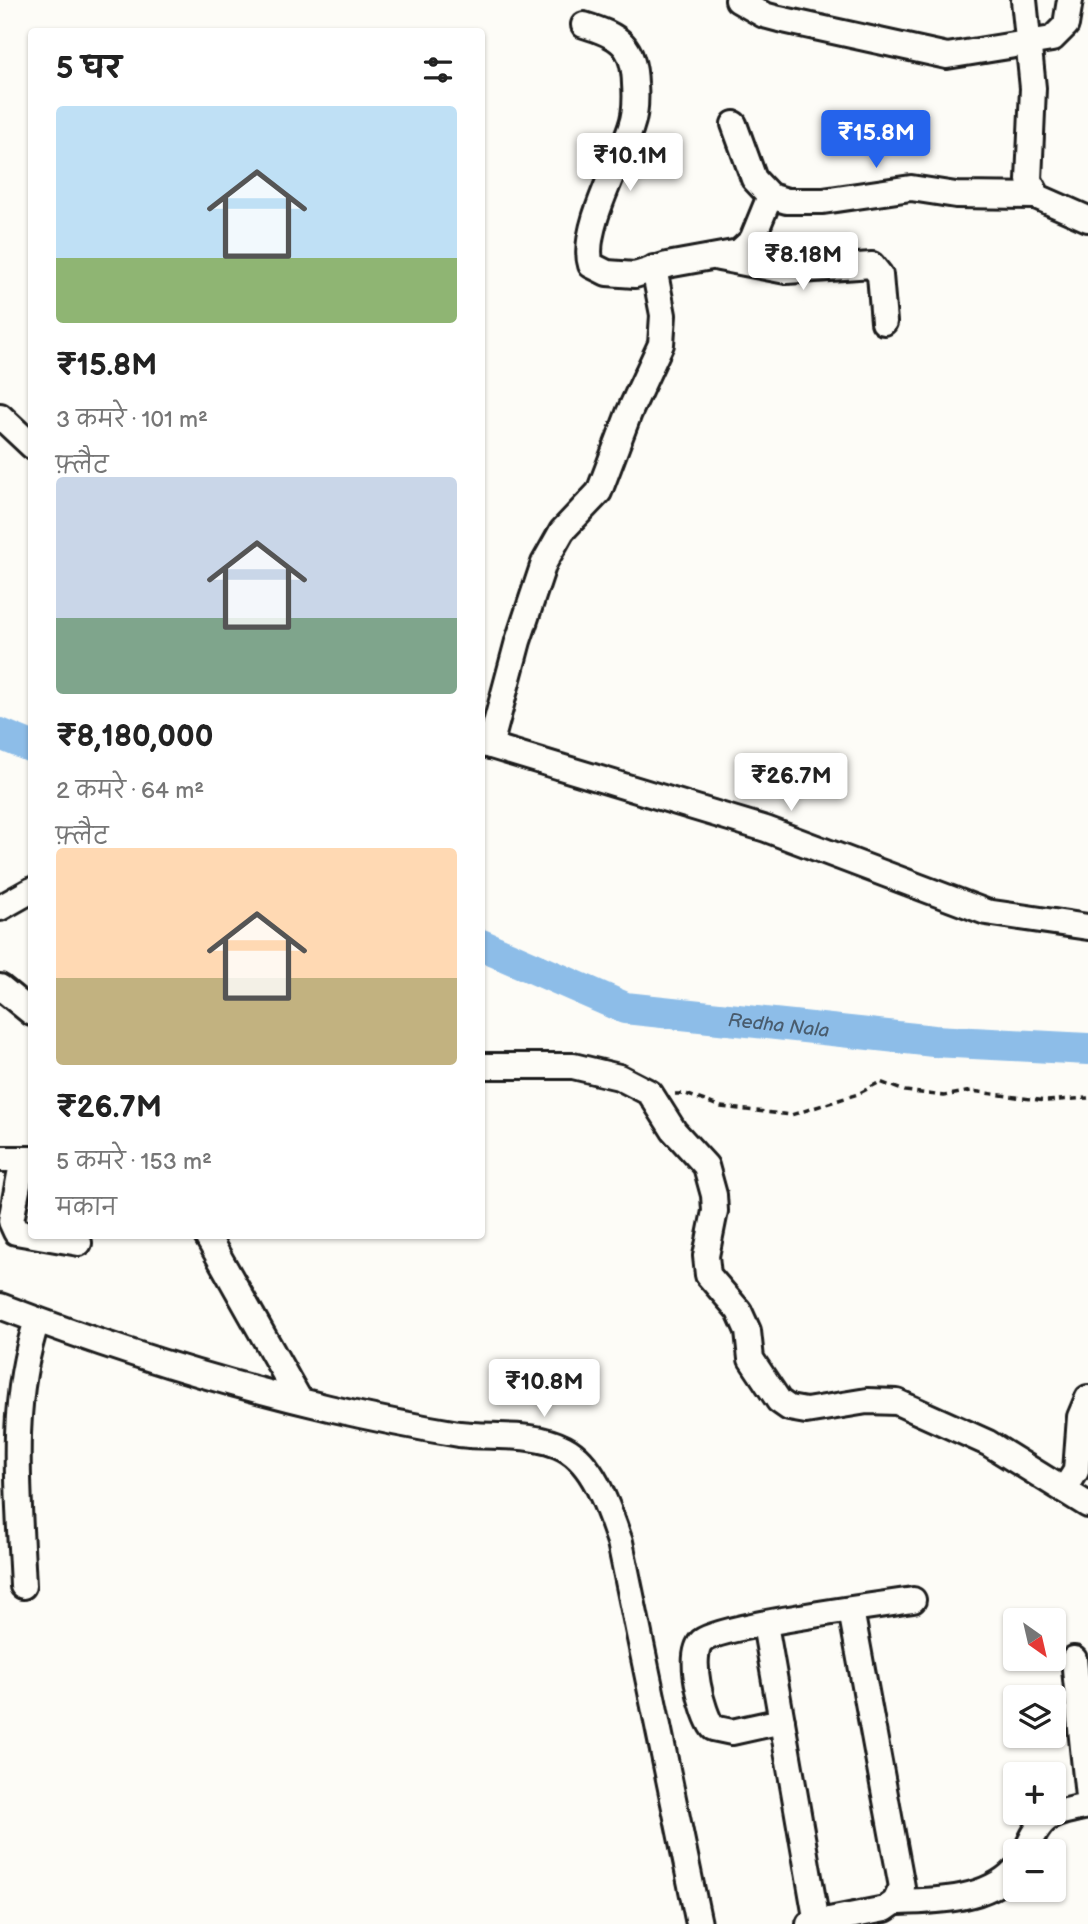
<!DOCTYPE html>
<html lang="hi">
<meta charset="utf-8">
<style>
:root{--surface:#fff;--page:#f2f2f2;--text:#222;--muted:#767676;--accent:#2563eb}
body{margin:0;font-family:"Balsamiq Sans","Playpen Sans Deva",sans-serif;background:var(--page);color:var(--text);height:100vh;display:flex;flex-direction:column;font-size:26px;white-space:nowrap}
*{box-sizing:border-box;margin:0}
p{font-size:23px;color:var(--muted)}
.icon{flex:none;width:38px;height:38px;fill:none;stroke:currentColor;stroke-width:2;stroke-linecap:round;stroke-linejoin:round}
.map{position:relative;flex:1;overflow:hidden}
.details{position:absolute;left:28px;top:28px;width:457px;height:1211px;display:flex;flex-direction:column;background:var(--surface);border-radius:7px;box-shadow:0 2px 5px #0004}
.details>*{flex:none}
.needle{width:46px;rotate:146deg}
.fabs{position:absolute;left:1003px;top:1608px;display:grid;gap:14px}
.fabs a{display:grid;place-items:center;width:63px;height:63px;border-radius:7px;background:var(--surface);box-shadow:0 2px 5px #0004;font-size:35px}
.price{position:absolute;translate:-50% -60px;padding:0 16px;border-radius:7px;background:#fff;color:#222;font-size:23px;line-height:46px;filter:drop-shadow(0 2px 4px #0008)}
.price::after{content:'';position:absolute;left:50%;top:42px;width:21px;height:16px;margin-left:-10px;background:inherit;clip-path:polygon(0 0,100% 0,50% 100%)}
.price.selected{background:var(--accent);color:#fff}
ul{padding:0;list-style:none}
li{display:grid;align-content:center;gap:14px;height:371px;padding:0 28px}
li span{display:grid;place-items:center;height:217px;border-radius:7px;color:#555}
li>.icon{margin-inline-start:auto}
span .icon{width:126px;height:126px;fill:#fffc;stroke-width:1}
li b{font-size:30px}
h2{display:flex;justify-content:space-between;align-items:center;height:84px;padding:0 28px;font-size:30px}
.map>svg:first-child{display:block}
</style>
<div class="map">
<svg width="1088" height="1924" viewBox="0 0 1088 1924">
<rect width="100%" height="100%" fill="#fdfcf7"/>
<filter id="ink" filterUnits="userSpaceOnUse"><feTurbulence type="fractalNoise" baseFrequency=".0143" numOctaves="2"/><feDisplacementMap in="SourceGraphic" scale="14" xChannelSelector="R" yChannelSelector="G"/><feConvolveMatrix kernelMatrix="1 2 1 2 8 2 1 2 1" color-interpolation-filters="sRGB"/></filter>
<g filter="url(#ink)">
<g fill="none" stroke-linecap="round" stroke-linejoin="round">
<g stroke="#8dbde8" stroke-width="32">
<path d="M0,734L32,747"/>
<path id="s1" d="M481,945L625,1008L934,1041L1088,1049"/>
</g>
<g stroke="#1c1c1c" stroke-width="30">
<g id="minor">
<path d="M738,0L764,15L779,19L947,56L1052,39L1066,25L1070,0"/>
<path d="M1024,0L1033,88L1029,180L1038,197L1088,219"/>
<path d="M584,25C620,36 634,45 635,84C636,98 636,113 631,127C620,162 580,231 591,265L607,273L635,275L667,265L739,252L752,240L770,196"/>
<path d="M734,124L754,179L770,196L787,201H823L911,188L956,195L1036,196"/>
<path d="M719,258L786,271L872,265L880,275L884,322"/>
<path d="M0,416L32,446"/>
<path d="M481,743L766,829L986,912L1088,927"/>
<path d="M490,746L518,641L544,563L562,531L599,492L629,413L661,344L663,315L654,268"/>
<path d="M0,908L32,890"/>
<path d="M0,987L32,1013"/>
<path d="M481,1066H573L619,1077L650,1093L674,1131L706,1166L714,1195L715,1211L706,1256L708,1275L739,1311L748,1331L751,1359L779,1401L789,1408L806,1411L867,1401L897,1402L988,1443L1088,1505"/>
<path d="M0,1159H32"/>
<path d="M23,1159L11,1221L16,1232L79,1243"/>
<path d="M207,1236L299,1399"/>
<path d="M0,1306C107,1347 218,1382 329,1408C372,1418 416,1427 459,1434C492,1438 534,1432 564,1448C595,1464 609,1511 620,1542L699,1924"/>
<path d="M1064,1490L1076,1471L1080,1417L1088,1398"/>
<path d="M23,1586C19,1496 8,1407 37,1321"/>
<path d="M765,1624L817,1923"/>
<path d="M1074,1659L1088,1797"/>
<path d="M782,1721L732,1732L713,1728C702,1713 687,1655 702,1641C719,1626 880,1605 913,1600"/>
<path d="M1026,1852C1041,1814 1051,1814 1088,1806"/>
<path d="M895,1902C935,1901 986,1901 1015,1870"/>
<path d="M809,1924L885,1909L895,1902L902,1887L851,1610"/>
</g>
</g>
<path stroke="#1c1c1c" stroke-width="3.5" stroke-dasharray="7 5" stroke-linecap="butt" d="M675,1094H686L721,1107L791,1115L858,1094L880,1082L905,1091L944,1096L971,1091L1046,1101L1088,1098"/>
<use href="#minor" stroke="#fdfcf7" stroke-width="24"/>
</g>
</g>
<g text-anchor="middle" stroke-width="6" stroke-linejoin="round" paint-order="stroke">
<g font-size="19" font-style="italic" fill="#495c6e" stroke="#fdfcf7">
<text dy="7" stroke="none"><textPath href="#s1" startOffset="312">Redha Nala</textPath></text>
</g>
</g>
</svg>
<div class="fabs">
<a><svg class="needle" viewBox="-14 -14 28 28"><path d="M0-13l5 13h-10z" fill="#e53935"/><path d="M0 13l5-13h-10z" fill="#767676"/></svg></a>
<a><svg class="icon" aria-label="layers" viewBox="0 0 24 24"><path d="M12 4l9 5-9 5-9-5zM3 14l9 5 9-5"/></svg></a>
<a>+</a>
<a>−</a>
</div>
<b class="price selected" style="left:876px;top:170px">₹15.8M</b>
<b class="price" style="left:630px;top:193px">₹10.1M</b>
<b class="price" style="left:803px;top:292px">₹8.18M</b>
<b class="price" style="left:791px;top:813px">₹26.7M</b>
<b class="price" style="left:544px;top:1419px">₹10.8M</b>
<section class="details">
<h2>5 घर<svg class="icon" aria-label="filters" viewBox="0 0 24 24"><path d="M4 7h16M4 17h16"/><circle cx="9" cy="7" r="2"/><circle cx="15" cy="17" r="2"/></svg></h2>
<ul>
<li><span style="background:linear-gradient(#bfe0f5 70%,#8fb573 0)"><svg class="icon" aria-label="home" viewBox="0 0 24 24"><path d="M3 11l9-7 9 7M6 9v11h12V9"/></svg></span><div><b>₹15.8M</b><p>3 कमरे · 101 m²</p><p>फ़्लैट</p></div></li>
<li><span style="background:linear-gradient(#c9d6e8 65%,#7fa58c 0)"><svg class="icon" aria-label="home" viewBox="0 0 24 24"><path d="M3 11l9-7 9 7M6 9v11h12V9"/></svg></span><div><b>₹8,180,000</b><p>2 कमरे · 64 m²</p><p>फ़्लैट</p></div></li>
<li><span style="background:linear-gradient(#ffd9b3 60%,#c2b280 0)"><svg class="icon" aria-label="home" viewBox="0 0 24 24"><path d="M3 11l9-7 9 7M6 9v11h12V9"/></svg></span><div><b>₹26.7M</b><p>5 कमरे · 153 m²</p><p>मकान</p></div></li>
</ul>
</section>
</div>
